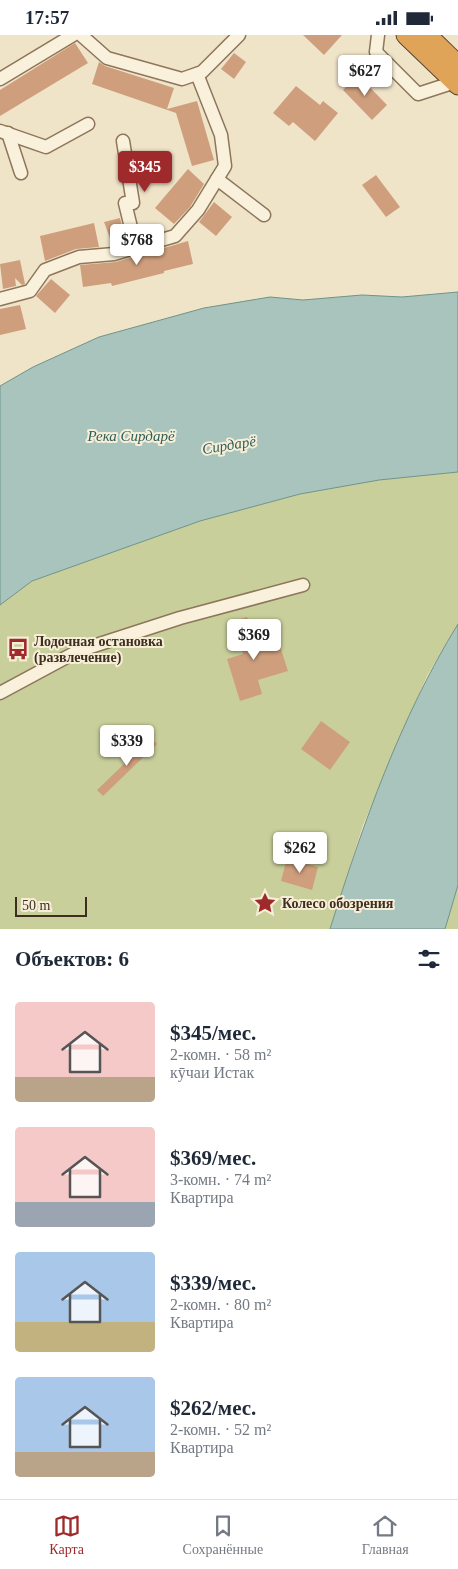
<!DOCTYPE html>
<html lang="ru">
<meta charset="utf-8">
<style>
:root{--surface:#fff;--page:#f2f2f3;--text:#1f2937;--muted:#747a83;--line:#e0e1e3;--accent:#9e2a2b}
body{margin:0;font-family:"Times New Roman",serif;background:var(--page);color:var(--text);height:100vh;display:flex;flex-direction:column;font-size:19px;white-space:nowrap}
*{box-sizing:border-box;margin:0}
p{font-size:16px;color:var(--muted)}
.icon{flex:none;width:28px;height:28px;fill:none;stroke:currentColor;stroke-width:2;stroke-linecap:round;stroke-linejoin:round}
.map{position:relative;height:894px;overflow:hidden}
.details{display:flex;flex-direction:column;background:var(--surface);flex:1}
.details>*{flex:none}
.scale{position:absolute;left:15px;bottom:12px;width:72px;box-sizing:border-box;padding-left:5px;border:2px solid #3d2e20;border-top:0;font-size:14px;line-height:18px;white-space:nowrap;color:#3d2e20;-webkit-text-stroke:4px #f7eed8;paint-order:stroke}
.price{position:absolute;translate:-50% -42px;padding:0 11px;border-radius:5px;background:#fff;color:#222;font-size:16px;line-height:32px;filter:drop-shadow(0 1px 2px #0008)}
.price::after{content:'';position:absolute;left:50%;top:30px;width:15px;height:11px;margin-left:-8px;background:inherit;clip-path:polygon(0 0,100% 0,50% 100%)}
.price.current{background:var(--accent);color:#fff}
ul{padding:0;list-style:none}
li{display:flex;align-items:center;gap:15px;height:125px;padding:0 15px}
li span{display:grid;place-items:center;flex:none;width:140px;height:100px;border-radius:5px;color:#555}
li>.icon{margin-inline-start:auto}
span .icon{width:60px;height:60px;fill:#fffc;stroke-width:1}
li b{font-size:21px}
h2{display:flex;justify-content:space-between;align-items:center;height:60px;padding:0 15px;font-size:21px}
.status{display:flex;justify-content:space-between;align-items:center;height:35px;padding:0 25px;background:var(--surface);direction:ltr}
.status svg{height:14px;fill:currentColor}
.tab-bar{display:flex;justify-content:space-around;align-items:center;height:70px;border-top:1px solid var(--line);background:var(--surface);font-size:14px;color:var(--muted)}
.tab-bar a{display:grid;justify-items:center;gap:2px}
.tab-bar .current{color:var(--accent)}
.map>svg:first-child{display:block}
</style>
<div class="status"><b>17:57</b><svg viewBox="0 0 49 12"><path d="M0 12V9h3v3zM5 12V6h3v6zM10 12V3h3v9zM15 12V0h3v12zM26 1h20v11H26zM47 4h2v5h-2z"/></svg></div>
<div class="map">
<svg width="458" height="894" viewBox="0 0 458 894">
<rect width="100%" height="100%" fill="#f0e4c8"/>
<g fill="#c9cf9b">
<path d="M458,437V589L427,641L363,790L330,894H0V570L32,546L200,486L300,459L379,445Z"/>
<path d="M458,850V894H445Z"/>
</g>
<g fill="#a9c4bc" stroke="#6f938a">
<path d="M458,257V437L379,445L300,459L200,486L32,546L0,570V351L33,332L99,302L204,273L270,262L303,265L362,260L402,262Z"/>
<path d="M458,589V850L445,894H330C363,789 400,683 458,589Z"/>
</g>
<g fill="#cf9f7d">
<path d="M303,0H342L324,20Z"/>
<path d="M75,8L88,28L0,81V55Z"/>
<path d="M234,18L246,27L234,44L221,34Z"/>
<path d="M99,27L105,31L174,53L167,74L197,66L214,125L192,131L176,78L92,49Z"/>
<path d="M358,40L387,70L372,85L343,55Z"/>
<path d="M296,51L320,70L323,66L338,78L315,106L293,87L289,91L273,78Z"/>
<path d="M188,134L204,149L190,172L174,189L155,173Z"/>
<path d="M376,140L400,172L386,182L362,150Z"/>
<path d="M214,167L232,182L216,201L199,187Z"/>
<path d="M120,183L126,207L113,211L104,187Z"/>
<path d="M94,188L99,212L76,214L45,226L40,201Z"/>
<path d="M188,206L193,229L164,236V238L112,251L111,248L83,252L80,230L116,227Z"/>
<path d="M20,225L25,249L22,250L15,243L16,251L3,254L0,229Z"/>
<path d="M51,244L70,260L55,278L36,261Z"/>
<path d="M20,270L26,294L0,300V274Z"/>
<path d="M247,582L249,587L254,585L263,613L279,608L288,636L258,645L262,659L240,666L227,624L243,619L235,591L239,590L238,585Z"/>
<path d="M321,686L350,707L330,735L301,714Z"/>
<path d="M151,703L157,709L103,761L97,755Z"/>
<path d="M287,823L318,832L312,855L281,846Z"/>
</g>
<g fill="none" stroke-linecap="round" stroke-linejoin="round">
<g stroke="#8d765c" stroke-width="15">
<g id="minor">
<path d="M81,0L107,23L182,44L202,37L239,0"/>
<path d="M378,0L376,17L418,59L455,47"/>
<path d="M0,44L73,0"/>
<path d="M0,96L46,112L88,89"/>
<path d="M8,98L21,138"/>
<path d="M123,106L133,168H125L136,213"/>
<path d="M217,144L264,180"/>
<path d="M0,264L30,256L45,235L79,222L114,219L175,201L198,175L225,131L221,100L197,39"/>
<path d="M0,658L78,616L180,583L303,550"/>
</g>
</g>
<g stroke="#5b4430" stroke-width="21">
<g id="highway">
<path d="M406,0L458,50"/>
<path d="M427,0L458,30"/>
</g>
</g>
<use href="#minor" stroke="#faf1dc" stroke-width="12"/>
<use href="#highway" stroke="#e0a458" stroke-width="19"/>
</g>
<defs>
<g id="bus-bare" transform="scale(1.725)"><path d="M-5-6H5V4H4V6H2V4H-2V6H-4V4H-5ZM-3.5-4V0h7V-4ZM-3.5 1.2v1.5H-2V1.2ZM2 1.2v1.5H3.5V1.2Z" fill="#9e2a2b" stroke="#f7eed8" stroke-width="2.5" paint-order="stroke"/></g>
<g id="sight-bare" transform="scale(1.725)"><path d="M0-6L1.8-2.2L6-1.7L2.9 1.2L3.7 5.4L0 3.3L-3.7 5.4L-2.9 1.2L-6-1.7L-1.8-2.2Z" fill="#9e2a2b" stroke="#f7eed8" stroke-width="2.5" paint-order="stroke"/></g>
</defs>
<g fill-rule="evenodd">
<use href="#bus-bare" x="18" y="614"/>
<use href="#sight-bare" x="265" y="868"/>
</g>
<g text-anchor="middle" stroke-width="4" stroke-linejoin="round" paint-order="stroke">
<g font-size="14" font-weight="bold" fill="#3d2e20" stroke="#f7eed8" text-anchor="start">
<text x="34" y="611">Лодочная остановка<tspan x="34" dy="16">(развлечение)</tspan></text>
<text x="282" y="873">Колесо обозрения</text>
</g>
<g font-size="15" font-style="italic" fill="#2f5d5a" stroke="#f7eed8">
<text x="131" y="406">Река Сирдарё</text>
<text transform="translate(229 410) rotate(-9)" y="5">Сирдарё</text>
</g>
</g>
</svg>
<div class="scale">50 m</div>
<b class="price" style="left:365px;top:62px">$627</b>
<b class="price current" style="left:145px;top:158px">$345</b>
<b class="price" style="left:137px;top:231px">$768</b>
<b class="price" style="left:254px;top:626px">$369</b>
<b class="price" style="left:127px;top:732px">$339</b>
<b class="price" style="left:300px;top:839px">$262</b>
</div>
<section class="details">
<h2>Объектов: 6<svg class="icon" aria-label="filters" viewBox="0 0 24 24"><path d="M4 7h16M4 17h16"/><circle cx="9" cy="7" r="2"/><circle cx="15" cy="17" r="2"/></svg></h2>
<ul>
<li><span style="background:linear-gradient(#f6c9c9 75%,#b9a48a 0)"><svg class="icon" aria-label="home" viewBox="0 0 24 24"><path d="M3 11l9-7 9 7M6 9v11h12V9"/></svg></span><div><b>$345/мес.</b><p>2-комн. · 58 m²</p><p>кӯчаи Истак</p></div></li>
<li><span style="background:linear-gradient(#f6c9c9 75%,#9aa5b1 0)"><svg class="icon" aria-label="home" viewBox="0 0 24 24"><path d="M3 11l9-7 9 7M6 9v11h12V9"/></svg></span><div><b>$369/мес.</b><p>3-комн. · 74 m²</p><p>Квартира</p></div></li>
<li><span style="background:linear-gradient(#a9c7e8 70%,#c2b280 0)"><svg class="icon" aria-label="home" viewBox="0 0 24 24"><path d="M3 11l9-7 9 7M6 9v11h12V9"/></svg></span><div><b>$339/мес.</b><p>2-комн. · 80 m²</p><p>Квартира</p></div></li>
<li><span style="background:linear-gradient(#a9c7e8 75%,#b9a48a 0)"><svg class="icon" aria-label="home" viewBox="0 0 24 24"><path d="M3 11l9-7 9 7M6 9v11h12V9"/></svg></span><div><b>$262/мес.</b><p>2-комн. · 52 m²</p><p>Квартира</p></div></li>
</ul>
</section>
<nav class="tab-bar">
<a class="current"><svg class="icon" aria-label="map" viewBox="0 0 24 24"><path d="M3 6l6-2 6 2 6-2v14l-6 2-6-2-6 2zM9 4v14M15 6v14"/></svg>Карта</a>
<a><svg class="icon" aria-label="saved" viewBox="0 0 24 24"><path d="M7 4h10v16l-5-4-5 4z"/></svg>Сохранённые</a>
<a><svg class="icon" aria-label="home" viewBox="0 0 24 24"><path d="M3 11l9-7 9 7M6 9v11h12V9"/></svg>Главная</a>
</nav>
